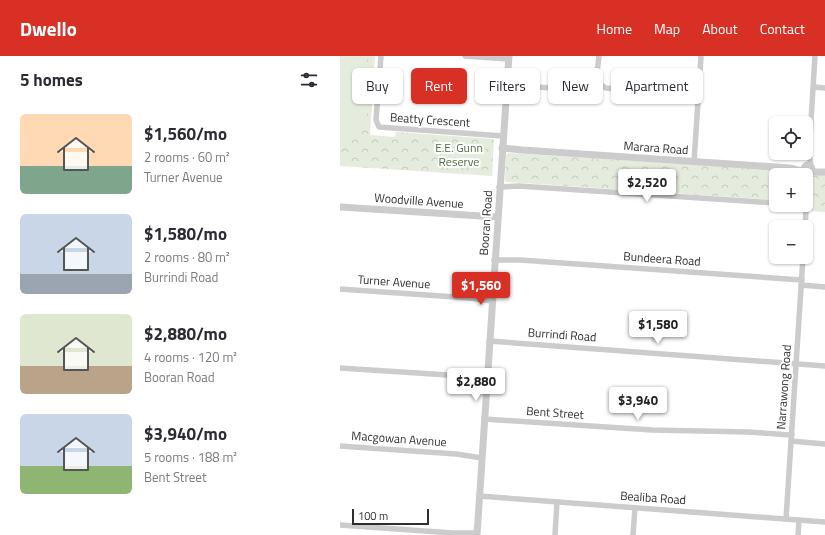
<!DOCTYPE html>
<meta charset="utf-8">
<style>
:root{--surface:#fff;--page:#f2f2f3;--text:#2b2b33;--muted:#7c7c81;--accent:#d93025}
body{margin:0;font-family:"Titillium Web",sans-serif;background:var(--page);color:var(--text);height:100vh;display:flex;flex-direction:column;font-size:15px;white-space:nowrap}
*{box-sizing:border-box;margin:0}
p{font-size:13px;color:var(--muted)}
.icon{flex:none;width:22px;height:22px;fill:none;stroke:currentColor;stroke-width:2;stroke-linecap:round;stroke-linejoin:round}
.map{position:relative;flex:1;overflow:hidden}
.drawer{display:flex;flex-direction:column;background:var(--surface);width:340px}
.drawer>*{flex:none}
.banner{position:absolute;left:12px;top:12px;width:380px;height:36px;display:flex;gap:8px}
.fabs{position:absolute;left:429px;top:60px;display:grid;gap:8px}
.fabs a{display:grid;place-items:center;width:44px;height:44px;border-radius:6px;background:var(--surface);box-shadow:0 1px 3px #0004;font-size:20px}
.scale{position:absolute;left:12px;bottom:10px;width:77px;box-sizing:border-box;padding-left:4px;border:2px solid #2f2f2f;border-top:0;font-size:11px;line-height:14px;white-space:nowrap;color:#2f2f2f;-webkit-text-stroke:3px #fff;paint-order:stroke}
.price{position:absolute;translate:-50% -34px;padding:0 9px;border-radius:4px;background:#fff;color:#222;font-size:13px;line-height:26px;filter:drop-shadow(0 1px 2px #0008)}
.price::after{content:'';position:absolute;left:50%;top:24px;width:12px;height:9px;margin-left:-6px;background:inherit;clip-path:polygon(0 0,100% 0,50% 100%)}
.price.active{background:var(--accent);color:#fff}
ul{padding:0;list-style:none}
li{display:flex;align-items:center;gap:12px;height:100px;padding:0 20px}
li span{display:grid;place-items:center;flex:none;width:112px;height:80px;border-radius:6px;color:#555}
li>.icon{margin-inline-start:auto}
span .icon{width:48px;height:48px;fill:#fffc;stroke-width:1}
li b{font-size:17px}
h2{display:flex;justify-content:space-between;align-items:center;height:48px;padding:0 20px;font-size:17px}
.pill{padding:0 14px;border-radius:6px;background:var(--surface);box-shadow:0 1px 3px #0004;font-size:14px;line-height:36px}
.pill.active{background:var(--accent);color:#fff}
header{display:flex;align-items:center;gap:24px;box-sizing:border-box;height:56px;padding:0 20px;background:var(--accent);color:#fff}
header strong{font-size:19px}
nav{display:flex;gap:22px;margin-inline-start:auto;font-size:14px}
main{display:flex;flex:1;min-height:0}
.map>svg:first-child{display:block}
</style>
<header>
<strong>Dwello</strong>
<nav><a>Home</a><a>Map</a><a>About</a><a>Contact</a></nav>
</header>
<main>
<section class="drawer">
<h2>5 homes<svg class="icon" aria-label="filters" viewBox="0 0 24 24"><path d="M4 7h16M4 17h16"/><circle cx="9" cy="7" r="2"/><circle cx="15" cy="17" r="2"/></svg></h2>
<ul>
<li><span style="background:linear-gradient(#ffd9b3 65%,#7fa58c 0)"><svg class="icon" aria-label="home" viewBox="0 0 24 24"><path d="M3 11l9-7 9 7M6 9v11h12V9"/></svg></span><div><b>$1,560/mo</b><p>2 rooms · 60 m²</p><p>Turner Avenue</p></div></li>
<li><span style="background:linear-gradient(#c9d6e8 75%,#9aa5b1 0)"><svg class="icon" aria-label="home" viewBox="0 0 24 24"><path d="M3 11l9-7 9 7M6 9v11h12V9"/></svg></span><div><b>$1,580/mo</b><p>2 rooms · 80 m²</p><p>Burrindi Road</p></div></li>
<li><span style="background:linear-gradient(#dfe7d0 65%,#b9a48a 0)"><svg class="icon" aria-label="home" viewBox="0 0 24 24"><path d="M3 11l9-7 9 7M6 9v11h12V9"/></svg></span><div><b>$2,880/mo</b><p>4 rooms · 120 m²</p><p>Booran Road</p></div></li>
<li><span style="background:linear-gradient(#c9d6e8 65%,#8fb573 0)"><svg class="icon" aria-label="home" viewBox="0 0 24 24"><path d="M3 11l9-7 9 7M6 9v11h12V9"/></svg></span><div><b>$3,940/mo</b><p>5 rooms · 188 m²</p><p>Bent Street</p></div></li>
</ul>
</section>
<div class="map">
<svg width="485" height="479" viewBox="0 0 485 479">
<defs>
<pattern id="park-crowns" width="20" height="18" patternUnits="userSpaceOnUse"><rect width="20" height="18" fill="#e5ecdd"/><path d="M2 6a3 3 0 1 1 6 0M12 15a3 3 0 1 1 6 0" fill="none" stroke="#c5cbbe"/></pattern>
</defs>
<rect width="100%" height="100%" fill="#fff"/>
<g fill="url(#park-crowns)">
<path d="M0,0H35L30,79L55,81L56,76L154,83L152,120L0,110Z"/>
<path d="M169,97L456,115L464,119H436V144L168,126L165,125V123L166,99Z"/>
<path d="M473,119H485V156L469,155L471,121Z"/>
</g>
<g fill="#e5ecdd">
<path d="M0,0H26C31,18 31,62 20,77C16,84 8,88 0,91Z"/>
<path d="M312,268L320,269L319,287L311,286Z"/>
</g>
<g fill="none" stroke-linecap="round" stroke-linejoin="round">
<g stroke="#ccc" stroke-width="5.5">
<path d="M41,0L36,64L39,71L163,80"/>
<path d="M125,0L168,3"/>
<path d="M259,0C258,11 253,27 266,32L313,35"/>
<path d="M167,29L227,33"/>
<path d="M474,31L485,32"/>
<path d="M354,106L361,0"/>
<path d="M471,111L469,97L475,0"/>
<path d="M159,131L179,130L436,147"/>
<path d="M465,171L468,124L466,116"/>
<path d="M154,204H180L462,224"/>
<path d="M461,229L485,231"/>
<path d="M0,233L130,242L152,245"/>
<path d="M149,285L485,310"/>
<path d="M0,312L123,320L147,323"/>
<path d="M144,363L312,374L408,376L452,379"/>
<path d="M451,385L485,388"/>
<path d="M0,390L116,398L142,402"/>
<path d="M139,440L485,466"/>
<path d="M446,463L463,201"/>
<path d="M0,469L113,477H137"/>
<path d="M215,479L217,446"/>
<path d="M293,479L295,452"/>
<path d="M458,479L459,464"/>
</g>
<g stroke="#ccc" stroke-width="7">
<path d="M162,92L182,94L450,112L465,116"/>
<circle cx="468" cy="113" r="4"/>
<path d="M471,116H485"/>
<path d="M0,151L157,161"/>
<path d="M137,479L169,0"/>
</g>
</g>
<g text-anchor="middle" stroke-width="4" stroke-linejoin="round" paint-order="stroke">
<g font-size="12" fill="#2f2f2f" stroke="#fff">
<text transform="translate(90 64) rotate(4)" y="4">Beatty Crescent</text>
<text transform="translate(316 92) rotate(4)" y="4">Marara Road</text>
<text transform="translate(79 145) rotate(4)" y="4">Woodville Avenue</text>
<text transform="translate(146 167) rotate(-86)" y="4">Booran Road</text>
<text transform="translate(322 203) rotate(4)" y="4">Bundeera Road</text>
<text transform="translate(54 226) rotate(4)" y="4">Turner Avenue</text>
<text transform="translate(222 279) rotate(4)" y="4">Burrindi Road</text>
<text transform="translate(444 331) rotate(-86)" y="4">Narrawong Road</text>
<text transform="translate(215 357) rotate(4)" y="4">Bent Street</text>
<text transform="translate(59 383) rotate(4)" y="4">Macgowan Avenue</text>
<text transform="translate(313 442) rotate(4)" y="4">Bealiba Road</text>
</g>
<g font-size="12" fill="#516b3c" stroke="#fff">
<text x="119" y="96">E.E. Gunn<tspan x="119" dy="14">Reserve</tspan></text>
</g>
</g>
</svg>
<div class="fabs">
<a><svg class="icon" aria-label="locate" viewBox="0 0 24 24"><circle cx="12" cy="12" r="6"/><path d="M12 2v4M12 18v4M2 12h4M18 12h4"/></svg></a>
<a>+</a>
<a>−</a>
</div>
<div class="scale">100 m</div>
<b class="price" style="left:307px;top:147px">$2,520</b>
<b class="price active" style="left:141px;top:250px">$1,560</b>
<b class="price" style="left:318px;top:289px">$1,580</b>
<b class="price" style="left:136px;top:346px">$2,880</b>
<b class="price" style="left:298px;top:365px">$3,940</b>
<div class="banner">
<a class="pill">Buy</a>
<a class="pill active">Rent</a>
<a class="pill">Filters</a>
<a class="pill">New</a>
<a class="pill">Apartment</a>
</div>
</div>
</main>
